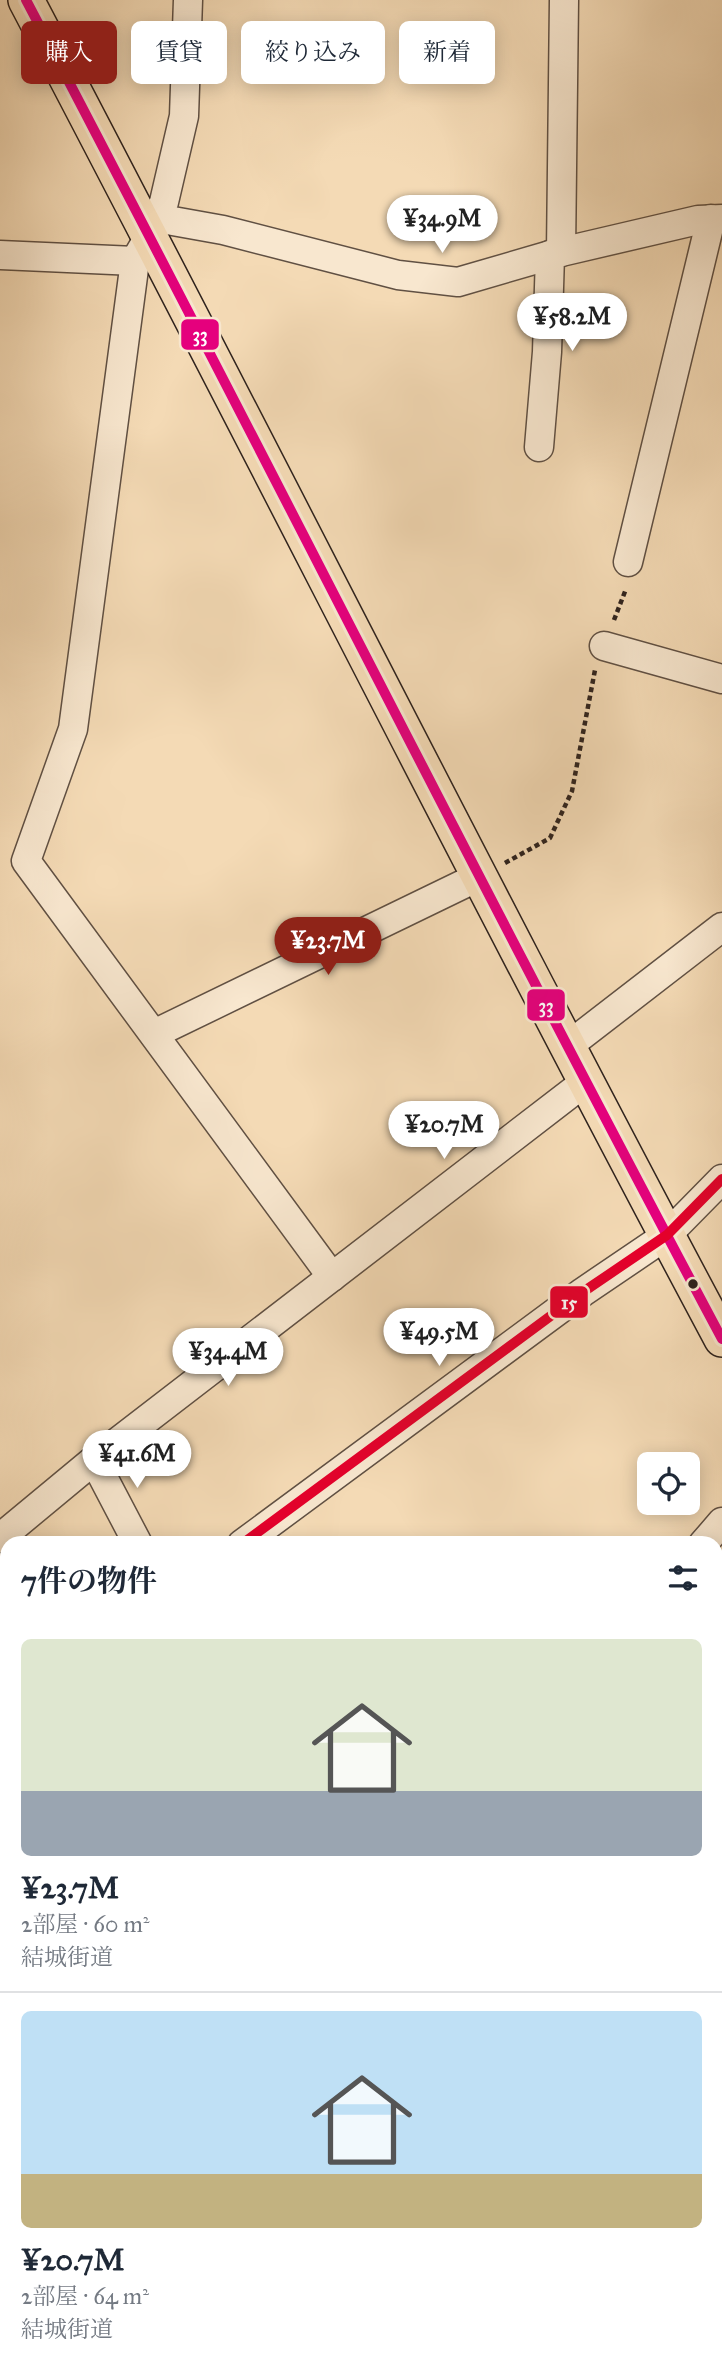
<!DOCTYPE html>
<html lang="ja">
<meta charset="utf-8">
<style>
:root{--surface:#fff;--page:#f2f2f3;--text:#1f2937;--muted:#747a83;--line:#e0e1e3;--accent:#8f2418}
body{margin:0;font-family:"IM FELL Great Primer","Noto Serif JP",serif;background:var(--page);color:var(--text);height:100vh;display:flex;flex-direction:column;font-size:26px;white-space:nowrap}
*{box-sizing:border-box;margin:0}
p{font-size:23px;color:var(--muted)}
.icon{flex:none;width:38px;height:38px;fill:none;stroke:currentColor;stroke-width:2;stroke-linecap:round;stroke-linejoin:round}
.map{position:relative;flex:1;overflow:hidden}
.panel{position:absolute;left:0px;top:1536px;width:723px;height:842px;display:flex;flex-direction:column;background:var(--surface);border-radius:21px 21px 0 0;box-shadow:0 4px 18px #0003}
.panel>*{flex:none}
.top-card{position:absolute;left:21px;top:21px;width:681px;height:63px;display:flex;gap:14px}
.buttons{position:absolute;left:637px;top:1452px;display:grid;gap:14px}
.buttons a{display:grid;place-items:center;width:63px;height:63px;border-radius:10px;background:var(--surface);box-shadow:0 4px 18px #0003;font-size:35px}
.price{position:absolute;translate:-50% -60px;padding:0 16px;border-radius:24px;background:#fff;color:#222;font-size:23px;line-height:46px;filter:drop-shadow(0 2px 4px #0008)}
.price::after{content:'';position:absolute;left:50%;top:42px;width:21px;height:16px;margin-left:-10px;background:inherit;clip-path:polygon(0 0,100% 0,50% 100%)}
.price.current{background:var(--accent);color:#fff}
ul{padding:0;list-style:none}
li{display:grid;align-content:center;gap:14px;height:371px;padding:0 21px}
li+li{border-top:2px solid var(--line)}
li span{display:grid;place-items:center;height:217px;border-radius:10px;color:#555}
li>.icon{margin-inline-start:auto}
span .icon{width:126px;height:126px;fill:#fffc;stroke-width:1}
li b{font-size:30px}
h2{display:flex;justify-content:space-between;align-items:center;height:84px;padding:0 21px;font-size:30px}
.pill{padding:0 24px;border-radius:10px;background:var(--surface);box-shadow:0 4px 18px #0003;font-size:24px;line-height:63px}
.pill.current{background:var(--accent);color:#fff}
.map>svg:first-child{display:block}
</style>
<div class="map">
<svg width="722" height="2377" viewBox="0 0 722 2377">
<rect width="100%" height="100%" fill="#f4dab5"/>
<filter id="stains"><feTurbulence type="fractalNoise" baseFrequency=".00286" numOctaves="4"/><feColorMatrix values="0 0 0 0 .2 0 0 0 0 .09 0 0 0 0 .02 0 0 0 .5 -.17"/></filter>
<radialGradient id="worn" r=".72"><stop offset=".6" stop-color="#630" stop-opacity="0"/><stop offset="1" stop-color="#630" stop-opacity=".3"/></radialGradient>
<g fill="#b19b81" stroke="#7d6b59" stroke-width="2">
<path d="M722,1570V1791L716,1795V1578Z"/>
<path d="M7,2111V2275L0,2283V2116Z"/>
</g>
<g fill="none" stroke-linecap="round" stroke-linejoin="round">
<path stroke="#b19b81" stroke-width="30" d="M0,1756L7,1758"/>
<g stroke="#605043" stroke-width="31">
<g id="minor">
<path d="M188,0L184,116L164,202L150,235L135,261L73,729L26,861L332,1277"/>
<path d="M156,218L223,230L398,275L458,282L561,252L698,220L722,219"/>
<path d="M561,252L564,0"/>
<path d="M0,255L135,261"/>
<path d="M539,447L547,352L550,255"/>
<path d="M628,562L711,219"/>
<path d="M604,646L722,679"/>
<path d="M154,1034L480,876"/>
<path d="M568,1046L722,927"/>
<path d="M94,1460L138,1544"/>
<path d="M0,1538L94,1460L585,1082"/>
<path d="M242,1544L583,1292L667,1235L722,1179"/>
<path d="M703,1544L722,1522"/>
<path d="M0,1777L7,1780"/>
<path d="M716,1901L722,1887"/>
<path d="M716,2034L722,2033"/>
<path d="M0,2365L7,2360"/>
<path d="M341,2377L346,2371"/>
</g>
</g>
<g stroke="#2e221d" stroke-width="38">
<path id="major" d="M26,0C260,445 485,895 722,1339"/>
</g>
<g stroke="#2e221d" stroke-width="4.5" stroke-dasharray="5 3.5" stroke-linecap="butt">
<path d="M614,620L626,589"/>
<path d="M505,863L550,838L572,791L595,670"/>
<path d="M716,1830L722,1826"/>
<path d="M0,2078L7,2073"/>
</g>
<use href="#minor" stroke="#f8e7cf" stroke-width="28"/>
<use href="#major" stroke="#f4dab5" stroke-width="35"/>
<g stroke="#f8e7cf" stroke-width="16">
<path id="bus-1" d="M26,0C260,445 485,895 722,1339"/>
</g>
<g stroke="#f8e7cf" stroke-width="16">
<path id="bus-2" d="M242,1544L583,1292L667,1235L722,1179"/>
</g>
<use href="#bus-1" stroke="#e5007d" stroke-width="10"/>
<use href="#bus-2" stroke="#e4002b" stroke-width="10"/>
</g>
<circle fill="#2e221d" stroke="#f8e7cf" stroke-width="2.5" cx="693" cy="1284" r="6"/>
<g stroke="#f8e7cf" stroke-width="2.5">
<rect x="180" y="318" width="40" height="33" rx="7" fill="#e5007d"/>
<rect x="526" y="988" width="40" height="34" rx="7" fill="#e5007d"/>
<rect x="549" y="1285" width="40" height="34" rx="7" fill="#e4002b"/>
</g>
<g font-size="19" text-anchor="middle" font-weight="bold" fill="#fff">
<text x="200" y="341">33</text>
<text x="546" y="1012">33</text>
<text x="569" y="1309">15</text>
</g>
<rect width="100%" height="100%" filter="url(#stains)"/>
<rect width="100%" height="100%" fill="url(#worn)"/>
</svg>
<div class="buttons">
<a><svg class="icon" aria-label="locate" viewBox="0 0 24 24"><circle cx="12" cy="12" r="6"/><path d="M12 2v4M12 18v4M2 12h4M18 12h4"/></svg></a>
</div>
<b class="price" style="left:442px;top:255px">¥34.9M</b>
<b class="price" style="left:572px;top:353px">¥58.2M</b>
<b class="price current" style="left:328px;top:977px">¥23.7M</b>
<b class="price" style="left:444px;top:1161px">¥20.7M</b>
<b class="price" style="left:439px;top:1368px">¥49.5M</b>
<b class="price" style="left:228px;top:1388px">¥34.4M</b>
<b class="price" style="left:137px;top:1490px">¥41.6M</b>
<div class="top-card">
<a class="pill current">購入</a>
<a class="pill">賃貸</a>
<a class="pill">絞り込み</a>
<a class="pill">新着</a>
</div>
<section class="panel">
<h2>7件の物件<svg class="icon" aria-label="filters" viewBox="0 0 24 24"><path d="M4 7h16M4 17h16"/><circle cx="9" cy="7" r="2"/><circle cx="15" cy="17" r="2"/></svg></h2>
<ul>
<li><span style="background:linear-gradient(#dfe7d0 70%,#9aa5b1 0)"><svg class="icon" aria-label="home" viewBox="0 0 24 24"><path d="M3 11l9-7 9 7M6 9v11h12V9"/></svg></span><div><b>¥23.7M</b><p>2部屋 · 60 m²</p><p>結城街道</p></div></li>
<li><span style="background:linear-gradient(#bfe0f5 75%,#c2b280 0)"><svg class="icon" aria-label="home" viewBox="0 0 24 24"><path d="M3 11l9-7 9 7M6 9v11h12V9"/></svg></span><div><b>¥20.7M</b><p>2部屋 · 64 m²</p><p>結城街道</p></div></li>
</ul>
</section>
</div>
